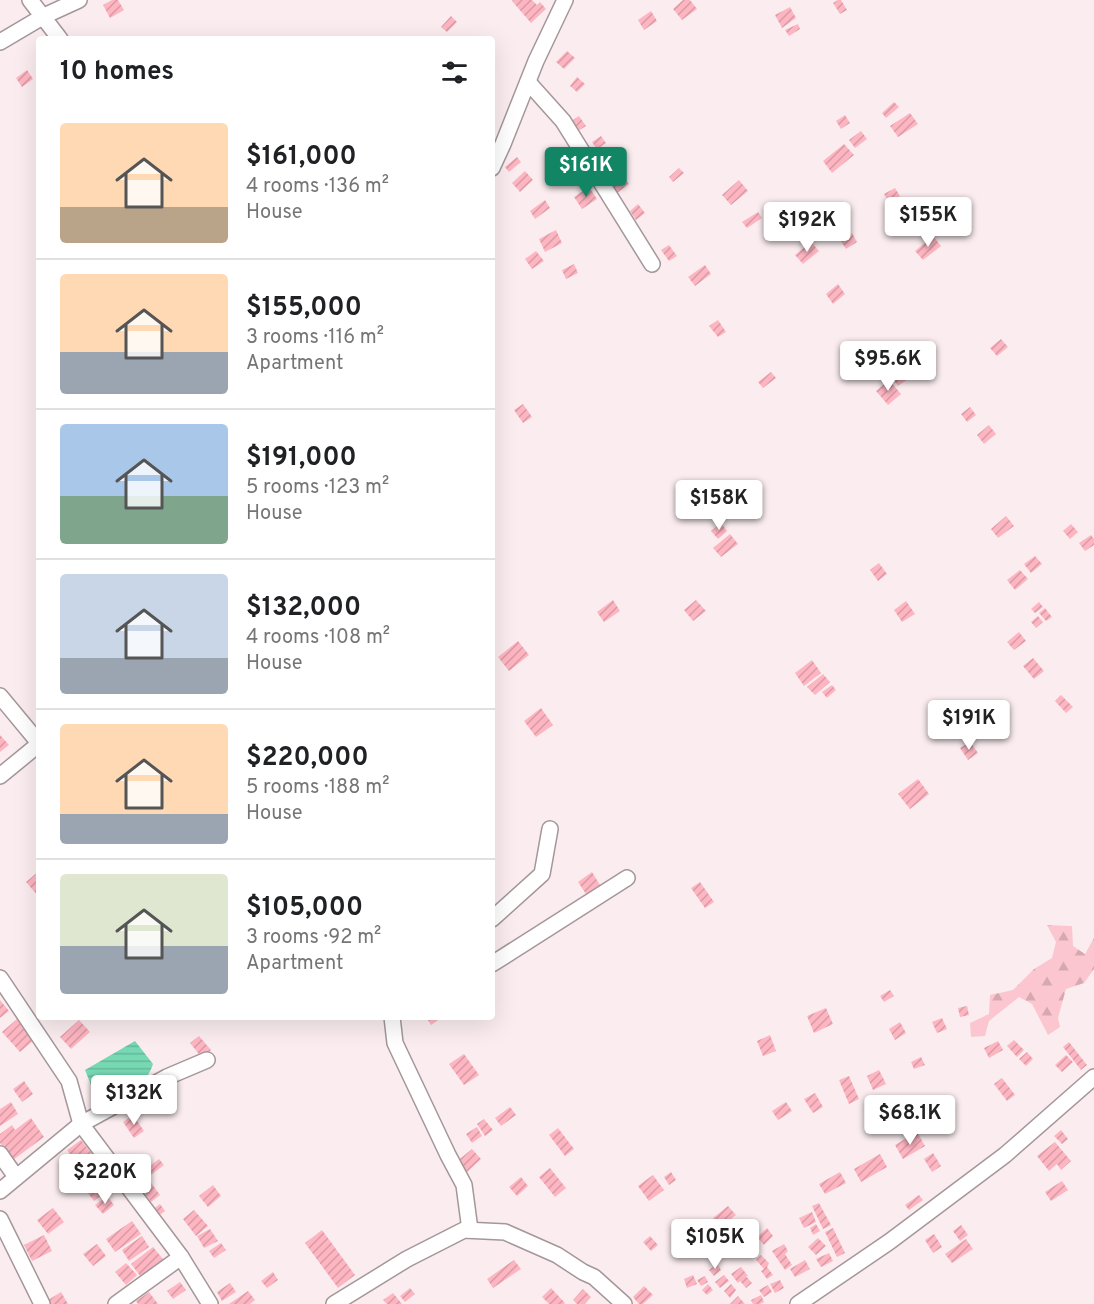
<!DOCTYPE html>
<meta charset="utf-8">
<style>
:root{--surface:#fff;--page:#f2f2f2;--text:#202124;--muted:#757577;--line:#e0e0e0;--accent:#128565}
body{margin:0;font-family:Overpass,sans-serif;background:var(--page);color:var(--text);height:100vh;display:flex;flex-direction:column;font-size:22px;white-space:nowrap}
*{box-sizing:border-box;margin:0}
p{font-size:20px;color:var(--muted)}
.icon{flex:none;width:33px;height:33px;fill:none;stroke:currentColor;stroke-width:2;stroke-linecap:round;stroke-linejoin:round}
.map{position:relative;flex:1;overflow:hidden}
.side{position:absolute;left:36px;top:36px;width:459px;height:984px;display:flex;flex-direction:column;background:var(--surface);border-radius:6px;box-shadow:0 6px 24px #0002}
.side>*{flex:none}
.price{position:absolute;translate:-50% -51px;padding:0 14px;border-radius:6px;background:#fff;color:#222;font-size:20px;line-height:39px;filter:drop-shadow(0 2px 3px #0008)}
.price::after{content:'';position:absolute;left:50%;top:36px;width:18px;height:14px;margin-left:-9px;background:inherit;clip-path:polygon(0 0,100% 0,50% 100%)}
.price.selected{background:var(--accent);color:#fff}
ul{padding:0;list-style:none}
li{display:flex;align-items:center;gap:18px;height:150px;padding:0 24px}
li+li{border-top:2px solid var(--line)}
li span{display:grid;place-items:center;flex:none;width:168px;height:120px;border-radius:6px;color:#555}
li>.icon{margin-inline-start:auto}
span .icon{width:72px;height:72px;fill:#fffc;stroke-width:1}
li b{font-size:26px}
h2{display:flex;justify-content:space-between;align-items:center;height:72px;padding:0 24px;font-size:26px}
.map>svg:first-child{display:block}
</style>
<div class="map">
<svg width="1094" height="1304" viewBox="0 0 1094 1304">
<defs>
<pattern id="forest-firs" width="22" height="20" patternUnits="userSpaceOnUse" patternTransform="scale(1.5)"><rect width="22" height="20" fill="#fbc6cf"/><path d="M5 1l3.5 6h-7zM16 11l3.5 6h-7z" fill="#d6a9b0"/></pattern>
<pattern id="water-rules" width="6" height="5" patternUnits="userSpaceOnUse" patternTransform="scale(1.5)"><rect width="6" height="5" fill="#77d8b4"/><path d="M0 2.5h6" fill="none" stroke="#66b899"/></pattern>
<pattern id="building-hatch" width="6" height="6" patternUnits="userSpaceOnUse" patternTransform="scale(1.5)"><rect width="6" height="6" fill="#feb5c2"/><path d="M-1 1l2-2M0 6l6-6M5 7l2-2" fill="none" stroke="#d89aa5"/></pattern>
</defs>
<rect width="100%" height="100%" fill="#fbedef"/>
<path fill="url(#forest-firs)" d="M1047,925L1072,926L1073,946L1085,954L1094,938V969L1084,983L1066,989L1058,1018L1060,1027L1048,1035L1032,1004L1019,997L989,1021L985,1036L971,1037L970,1023L989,1014L990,995L1013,990L1034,969L1052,958L1056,942Z"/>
<path fill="url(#water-rules)" d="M135,1041L153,1064C146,1086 129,1090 110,1099L95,1095L85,1070Z"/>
<g fill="url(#building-hatch)">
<path d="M112,0H118L124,10L110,18L103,5Z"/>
<path d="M513,0H532L537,5L540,2L546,9L531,23L512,1Z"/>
<path d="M683,0H690L697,9L682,20L673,9Z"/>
<path d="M838,0H841L847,10L840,14L833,3Z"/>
<path d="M790,7L796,18L782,28L775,15Z"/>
<path d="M651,11L657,21L644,30L638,20Z"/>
<path d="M451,16L457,22L447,32L441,27Z"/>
<path d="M798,24L800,29L789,36L785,30Z"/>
<path d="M567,51L575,58L564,69L556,62Z"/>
<path d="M27,70L33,79L22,87L16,78Z"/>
<path d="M577,77L585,84L577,92L570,86Z"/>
<path d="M894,102L899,107L886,118L882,113Z"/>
<path d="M910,113L918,124L898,137L890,126Z"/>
<path d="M845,115L850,123L841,129L836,121Z"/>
<path d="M579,116L586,126L573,134L567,124Z"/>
<path d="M861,131L867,139L855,148L849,140Z"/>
<path d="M601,136L606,143L597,149L592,142Z"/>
<path d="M844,144L854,155L832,173L823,161Z"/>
<path d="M517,157L521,162L509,172L505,167Z"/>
<path d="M679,168L684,173L673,182L669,177Z"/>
<path d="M525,171L533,180L520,192L512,183Z"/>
<path d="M619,171L629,184L617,193L607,180Z"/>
<path d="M739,180L748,191L731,205L722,195Z"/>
<path d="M589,187L597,199L582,209L574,197Z"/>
<path d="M895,188L900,196L889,202L884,194Z"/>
<path d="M545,200L550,208L535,219L530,211Z"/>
<path d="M638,204L645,213L636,220L630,211Z"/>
<path d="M758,212L762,218L747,228L742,222Z"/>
<path d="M556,230L562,243L545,252L539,239Z"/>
<path d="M852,233L857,242L846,249L840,240Z"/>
<path d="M933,236L941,246L923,260L915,251Z"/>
<path d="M811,242L819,251L803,264L795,255Z"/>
<path d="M669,245L677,256L669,261L661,250Z"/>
<path d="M536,251L544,261L532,269L525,259Z"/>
<path d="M574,264L578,273L566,279L562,270Z"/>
<path d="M705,265L711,274L695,286L688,277Z"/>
<path d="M838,284L845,294L833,304L826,294Z"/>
<path d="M718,320L726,332L718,337L709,326Z"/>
<path d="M1001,339L1008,347L997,356L990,348Z"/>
<path d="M903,365L912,376L898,386L890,375Z"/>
<path d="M771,372L776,378L763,388L758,382Z"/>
<path d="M889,380L901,394L888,405L876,391Z"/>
<path d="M523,404L532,417L523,423L514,410Z"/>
<path d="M970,407L976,415L967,422L961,414Z"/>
<path d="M989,425L996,434L984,444L977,435Z"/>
<path d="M1006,516L1014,526L998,538L991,529Z"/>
<path d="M721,523L727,531L718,539L711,531Z"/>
<path d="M1071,524L1078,532L1070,539L1063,531Z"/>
<path d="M730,534L738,544L721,557L713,548Z"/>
<path d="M1091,535L1094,539V545L1085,551L1079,543Z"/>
<path d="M1035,556L1042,564L1031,573L1024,564Z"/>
<path d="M879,563L887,574L878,581L870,570Z"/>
<path d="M1020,570L1028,579L1015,590L1007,580Z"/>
<path d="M613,600L620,611L604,622L597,612Z"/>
<path d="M696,600L706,611L693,621L684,610Z"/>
<path d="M906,601L915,614L902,622L894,610Z"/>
<path d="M1039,602L1043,607L1035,613L1031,609Z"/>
<path d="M1045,608L1052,617L1046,621L1039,613Z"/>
<path d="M1038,616L1043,622L1036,628L1031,622Z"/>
<path d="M1019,632L1026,641L1014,650L1007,642Z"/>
<path d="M518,641L529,655L509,671L498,657Z"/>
<path d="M1033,658L1044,671L1034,679L1023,666Z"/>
<path d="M812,660L821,673L804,686L795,673Z"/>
<path d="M823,674L830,682L815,695L807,687Z"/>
<path d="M832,685L836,690L827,698L822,692Z"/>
<path d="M1061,695L1073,707L1066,713L1055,701Z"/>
<path d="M541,708L553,725L536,737L524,721Z"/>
<path d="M0,735L9,745L0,752Z"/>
<path d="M970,742L978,753L968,760L960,748Z"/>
<path d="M918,779L929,794L910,809L898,794Z"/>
<path d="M39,871V897L26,882Z"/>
<path d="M592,872L600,885L586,894L578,882Z"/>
<path d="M700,882L714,902L705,908L691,888Z"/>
<path d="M890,990L894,996L884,1002L880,996Z"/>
<path d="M0,1000L9,1011L0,1018Z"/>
<path d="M967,1006L969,1015L960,1017L958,1008Z"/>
<path d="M826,1008L833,1024L814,1033L807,1016Z"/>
<path d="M426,1017H442L431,1025Z"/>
<path d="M942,1018L947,1029L937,1033L932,1022Z"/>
<path d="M17,1019L34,1040L20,1052L2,1032Z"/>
<path d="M79,1020L90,1032L71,1049L60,1037Z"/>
<path d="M900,1022L906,1033L895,1040L889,1029Z"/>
<path d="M770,1035L776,1051L763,1056L757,1041Z"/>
<path d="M199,1036L211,1050L202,1058L190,1043Z"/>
<path d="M1014,1040L1024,1050L1017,1057L1007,1046Z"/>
<path d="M998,1041L1003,1050L989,1058L984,1048Z"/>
<path d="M1069,1042L1087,1065L1081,1070L1063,1047Z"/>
<path d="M1027,1052L1033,1059L1026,1066L1019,1059Z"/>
<path d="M464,1054L479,1075L464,1085L449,1064Z"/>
<path d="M1066,1055L1073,1062L1062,1072L1055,1065Z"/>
<path d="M921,1057L925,1065L914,1069L911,1062Z"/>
<path d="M879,1070L886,1084L873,1090L867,1076Z"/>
<path d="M849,1076L859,1099L849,1104L839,1080Z"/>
<path d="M1002,1078L1015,1095L1007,1101L994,1084Z"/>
<path d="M24,1081L33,1094L22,1102L13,1089Z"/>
<path d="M815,1093L823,1107L813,1113L804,1099Z"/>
<path d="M11,1102L18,1114L0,1126V1109Z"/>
<path d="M786,1102L792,1111L778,1120L772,1111Z"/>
<path d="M510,1107L516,1115L501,1126L495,1118Z"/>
<path d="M133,1115L144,1131L134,1138L123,1122Z"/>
<path d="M31,1118L44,1137L13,1160L0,1143V1134L12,1125L15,1130Z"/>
<path d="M484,1119L493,1130L485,1136L477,1124Z"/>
<path d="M477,1127L482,1136L472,1143L466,1134Z"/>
<path d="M558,1128L574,1149L565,1156L549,1135Z"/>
<path d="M1061,1130L1068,1139L1062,1144L1054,1136Z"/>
<path d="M917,1132L925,1146L903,1159L895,1145Z"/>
<path d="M81,1140L92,1154L78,1165L67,1150Z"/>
<path d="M1055,1142L1071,1161L1061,1170L1057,1164L1049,1171L1037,1156Z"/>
<path d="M472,1149L481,1159L466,1173L456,1162Z"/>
<path d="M933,1153L941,1166L932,1172L924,1159Z"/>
<path d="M880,1154L887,1167L861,1182L854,1169Z"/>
<path d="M159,1159L164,1165L151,1175L146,1169Z"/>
<path d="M550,1168L566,1188L555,1197L539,1177Z"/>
<path d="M671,1172L676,1180L669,1185L664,1177Z"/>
<path d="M840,1172L846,1183L825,1194L819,1184Z"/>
<path d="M653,1175L664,1190L649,1201L638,1186Z"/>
<path d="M98,1177L108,1190L94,1201L84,1188Z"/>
<path d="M521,1177L528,1186L517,1196L509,1187Z"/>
<path d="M149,1180L160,1195L151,1202L140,1187Z"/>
<path d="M1062,1181L1068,1190L1051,1201L1045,1192Z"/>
<path d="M213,1185L221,1196L208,1207L199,1196Z"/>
<path d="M919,1195L923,1200L909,1210L905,1205Z"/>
<path d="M107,1196L114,1205L103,1214L95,1205Z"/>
<path d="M819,1203L831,1225L823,1229L812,1206Z"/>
<path d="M160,1204L165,1211L157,1217L152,1210Z"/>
<path d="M728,1206L736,1215L721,1227L713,1218Z"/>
<path d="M53,1208L64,1222L48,1234L37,1220Z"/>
<path d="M194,1210L208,1226L196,1236L183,1219Z"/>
<path d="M812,1212L816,1222L804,1228L799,1218Z"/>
<path d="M132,1221L141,1234L115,1252L106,1239Z"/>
<path d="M816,1224L820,1231L813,1235L810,1228Z"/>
<path d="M961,1225L968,1235L960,1241L953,1231Z"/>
<path d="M767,1228L773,1236L764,1245L757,1237Z"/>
<path d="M833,1228L845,1253L837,1257L825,1232Z"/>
<path d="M210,1229L218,1241L204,1248L197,1236Z"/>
<path d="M322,1230L355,1275L338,1288L305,1243Z"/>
<path d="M735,1233L742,1241L733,1248L727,1240Z"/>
<path d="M934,1234L942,1247L933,1253L925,1240Z"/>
<path d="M44,1235L52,1251L32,1261L24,1245Z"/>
<path d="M142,1236L149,1247L129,1261L122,1250Z"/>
<path d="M650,1236L658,1245L651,1251L643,1242Z"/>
<path d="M818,1238L826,1246L816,1255L808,1247Z"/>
<path d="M966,1239L973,1249L952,1263L945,1254Z"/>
<path d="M221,1243L226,1250L214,1258L209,1251Z"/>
<path d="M97,1244L106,1256L93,1266L83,1254Z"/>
<path d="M784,1244L788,1251L785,1254L792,1265L785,1270L772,1251Z"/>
<path d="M153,1247L163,1259L141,1277L131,1264Z"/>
<path d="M829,1253L833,1261L821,1267L816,1259Z"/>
<path d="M761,1255L769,1263L767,1267L773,1275L767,1279L761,1271L764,1269L756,1260Z"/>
<path d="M514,1260L521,1269L493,1288L487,1279Z"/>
<path d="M805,1260L810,1269L795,1277L790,1269Z"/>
<path d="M126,1263L137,1275L126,1285L115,1272Z"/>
<path d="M717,1264L721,1270L714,1276L709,1270Z"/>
<path d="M741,1267L748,1276H746L752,1283L746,1288L740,1281L738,1283L731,1274Z"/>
<path d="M273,1272L278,1280L267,1288L261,1281Z"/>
<path d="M693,1275L697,1284L687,1288L684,1279Z"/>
<path d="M724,1275L729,1281L720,1288L715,1282Z"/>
<path d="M705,1276L708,1282L701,1286L697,1280Z"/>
<path d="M780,1280L784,1288L775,1293L770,1284Z"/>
<path d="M180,1282L186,1290L173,1299L167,1291Z"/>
<path d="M230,1283L236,1292L222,1301L217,1292Z"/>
<path d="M708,1284L713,1290L707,1295L702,1290Z"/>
<path d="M731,1284L736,1290L730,1298L724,1291Z"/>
<path d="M768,1285L772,1292L764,1297L759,1290Z"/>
<path d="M644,1286L653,1295L643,1304H639L633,1297Z"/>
<path d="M410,1288L415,1294L405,1302L400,1296Z"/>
<path d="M551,1288L565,1303L564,1304H549L542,1297Z"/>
<path d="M583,1289L591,1297L585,1304H577L573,1300Z"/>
<path d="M248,1291L255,1300L250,1304H229Z"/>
<path d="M61,1292L68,1304H47L45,1302Z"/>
<path d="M149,1292L158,1304H138L136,1301Z"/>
<path d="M393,1293L402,1304H387L383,1300Z"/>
<path d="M761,1295L764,1302L760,1304H753L751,1300Z"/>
<path d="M738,1296L745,1304H730Z"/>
</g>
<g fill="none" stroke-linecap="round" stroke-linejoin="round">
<g stroke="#a49799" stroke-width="18">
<g id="minor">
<path d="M30,0L60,39"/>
<path d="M0,42L44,16L79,0"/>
<path d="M528,82L563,121L652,264"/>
<path d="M492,168L503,144L536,61L565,0"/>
<path d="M0,696L39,743"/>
<path d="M0,776L39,744"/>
<path d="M492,919L542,874L550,829"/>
<path d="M492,964L627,878"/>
<path d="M0,978L69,1081L81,1124L181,1257L210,1304"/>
<path d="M392,1017L395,1043L448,1155L464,1185L470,1230"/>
<path d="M0,1154L16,1177"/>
<path d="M0,1191L81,1124L167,1077L207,1060"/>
<path d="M0,1219L42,1304"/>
<path d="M116,1304L181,1257"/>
<path d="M334,1304L407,1259L464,1230L505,1232L557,1255L583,1272L594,1277L624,1304"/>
<path d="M798,1304L889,1242L1005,1155L1094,1077"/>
</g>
</g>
<use href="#minor" stroke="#fff" stroke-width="15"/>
</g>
</svg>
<b class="price selected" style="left:586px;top:198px">$161K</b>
<b class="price" style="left:928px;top:248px">$155K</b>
<b class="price" style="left:807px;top:253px">$192K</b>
<b class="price" style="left:888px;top:392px">$95.6K</b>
<b class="price" style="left:719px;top:531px">$158K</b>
<b class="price" style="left:969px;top:751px">$191K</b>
<b class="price" style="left:134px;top:1126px">$132K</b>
<b class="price" style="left:910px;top:1146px">$68.1K</b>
<b class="price" style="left:105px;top:1205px">$220K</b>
<b class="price" style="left:715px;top:1270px">$105K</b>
<section class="side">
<h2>10 homes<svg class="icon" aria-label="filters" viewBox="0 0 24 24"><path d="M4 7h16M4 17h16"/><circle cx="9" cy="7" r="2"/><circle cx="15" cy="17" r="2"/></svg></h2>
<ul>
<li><span style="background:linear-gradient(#ffd9b3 70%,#b9a48a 0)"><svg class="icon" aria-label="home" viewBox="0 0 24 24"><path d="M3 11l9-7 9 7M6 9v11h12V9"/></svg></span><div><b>$161,000</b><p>4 rooms · 136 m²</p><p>House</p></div></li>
<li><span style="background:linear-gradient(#ffd9b3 65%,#9aa5b1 0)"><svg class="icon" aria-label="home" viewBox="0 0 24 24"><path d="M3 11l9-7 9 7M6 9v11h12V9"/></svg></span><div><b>$155,000</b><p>3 rooms · 116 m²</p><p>Apartment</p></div></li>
<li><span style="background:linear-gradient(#a9c7e8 60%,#7fa58c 0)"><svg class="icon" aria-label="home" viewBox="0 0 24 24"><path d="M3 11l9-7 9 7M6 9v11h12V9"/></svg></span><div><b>$191,000</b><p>5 rooms · 123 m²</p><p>House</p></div></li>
<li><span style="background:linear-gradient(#c9d6e8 70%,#9aa5b1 0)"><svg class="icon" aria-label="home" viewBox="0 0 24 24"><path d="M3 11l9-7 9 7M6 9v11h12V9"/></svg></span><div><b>$132,000</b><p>4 rooms · 108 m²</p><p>House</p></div></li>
<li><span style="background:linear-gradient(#ffd9b3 75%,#9aa5b1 0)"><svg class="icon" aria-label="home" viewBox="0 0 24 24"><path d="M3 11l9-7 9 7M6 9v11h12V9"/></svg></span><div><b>$220,000</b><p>5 rooms · 188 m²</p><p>House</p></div></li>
<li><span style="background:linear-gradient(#dfe7d0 60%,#9aa5b1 0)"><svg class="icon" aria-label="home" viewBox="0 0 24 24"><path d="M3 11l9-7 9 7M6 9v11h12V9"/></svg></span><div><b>$105,000</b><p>3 rooms · 92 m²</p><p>Apartment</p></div></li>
</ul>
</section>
</div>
